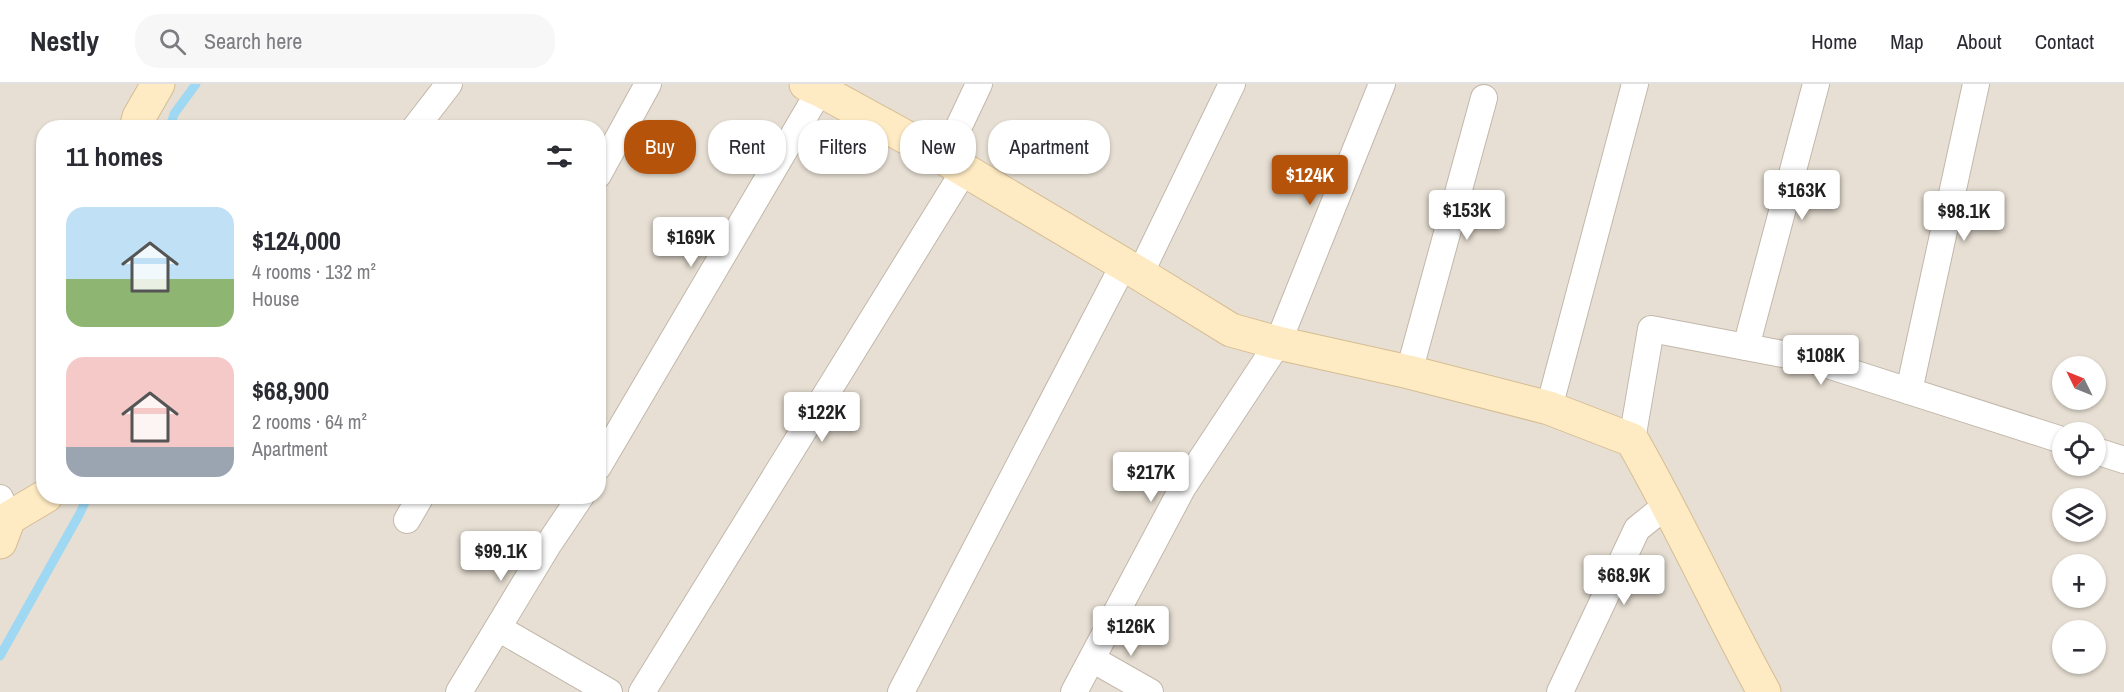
<!DOCTYPE html>
<meta charset="utf-8">
<style>
:root{--surface:#fff;--page:#f7f7f7;--text:#2b2b33;--muted:#7c7c81;--line:#e1e1e2;--accent:#b45309}
body{margin:0;font-family:"Archivo Narrow",sans-serif;background:var(--page);color:var(--text);height:100vh;display:flex;flex-direction:column;font-size:22px;white-space:nowrap}
*{box-sizing:border-box;margin:0}
p{font-size:20px;color:var(--muted)}
.icon{flex:none;width:33px;height:33px;fill:none;stroke:currentColor;stroke-width:2;stroke-linecap:round;stroke-linejoin:round}
.map{position:relative;flex:1;overflow:hidden}
.panel{position:absolute;left:36px;top:36px;width:570px;height:384px;display:flex;flex-direction:column;background:var(--surface);border-radius:24px;box-shadow:0 2px 4px #0004}
.panel>*{flex:none}
.guide{position:absolute;left:624px;top:36px;width:570px;height:54px;display:flex;gap:12px}
.needle{width:39px;rotate:313deg}
.fabs{position:absolute;left:2052px;top:272px;display:grid;gap:12px}
.fabs a{display:grid;place-items:center;width:54px;height:54px;border-radius:50%;background:var(--surface);box-shadow:0 2px 4px #0004;font-size:30px}
.price{position:absolute;translate:-50% -51px;padding:0 14px;border-radius:6px;background:#fff;color:#222;font-size:20px;line-height:39px;filter:drop-shadow(0 2px 3px #0008)}
.price::after{content:'';position:absolute;left:50%;top:36px;width:18px;height:14px;margin-left:-9px;background:inherit;clip-path:polygon(0 0,100% 0,50% 100%)}
.price.on{background:var(--accent);color:#fff}
ul{padding:0;list-style:none}
li{display:flex;align-items:center;gap:18px;height:150px;padding:0 30px}
li span{display:grid;place-items:center;flex:none;width:168px;height:120px;border-radius:18px;color:#555}
li>.icon{margin-inline-start:auto}
span .icon{width:72px;height:72px;fill:#fffc;stroke-width:1}
li b{font-size:26px}
h2{display:flex;justify-content:space-between;align-items:center;height:72px;padding:0 30px;font-size:26px}
.tag{padding:0 21px;border-radius:24px;background:var(--surface);box-shadow:0 2px 4px #0004;font-size:21px;line-height:54px}
.tag.on{background:var(--accent);color:#fff}
header{display:flex;align-items:center;gap:36px;box-sizing:border-box;height:84px;padding:0 30px;background:var(--surface);border-bottom:2px solid var(--line)}
header strong{font-size:28px}
nav{display:flex;gap:33px;margin-inline-start:auto;font-size:21px}
.search{width:420px;height:54px;background:var(--page);display:flex;align-items:center;gap:15px;box-sizing:border-box;padding:0 21px;border-radius:24px;color:var(--muted);font-size:22px}
.map>svg:first-child{display:block}
</style>
<header>
<strong>Nestly</strong>
<div class="search"><svg class="icon" aria-label="search" viewBox="0 0 24 24"><circle cx="10" cy="10" r="6"/><path d="M15 15l6 6"/></svg>Search here</div>
<nav><a>Home</a><a>Map</a><a>About</a><a>Contact</a></nav>
</header>
<div class="map">
<svg width="2124" height="608" viewBox="0 0 2124 608">
<rect width="100%" height="100%" fill="#f3ede5"/>
<path fill="#e7dfd3" fill-rule="evenodd" d="M0,0H2124V608H0ZM44,44H598V412H44ZM2062,282H2096V315H2062ZM2062,348H2096V381H2062ZM2062,414H2096V447H2062ZM2062,480H2096V513H2062ZM2062,546H2096V579H2062Z"/>
<g fill="none" stroke-linecap="round" stroke-linejoin="round">
<g stroke="#9fd8f2" stroke-width="9">
<path d="M170,44L174,30L196,0"/>
<path d="M0,572L79,431L88,412"/>
</g>
<g stroke="#c2b7aa" stroke-width="28">
<g id="street">
<path d="M415,44L449,0"/>
<path d="M944,74L979,0"/>
<path d="M598,91L648,0"/>
<path d="M1140,190L1232,0"/>
<path d="M1746,263L1816,0"/>
<path d="M1409,288L1484,14"/>
<path d="M1909,307L1976,0"/>
<path d="M1549,324L1635,0"/>
<path d="M1632,356L1651,245L1809,275L2062,356"/>
<path d="M2096,367L2124,376"/>
<path d="M598,383L820,6"/>
<path d="M0,414L9,434"/>
<path d="M407,436L421,412"/>
<path d="M498,544L609,608"/>
<path d="M1092,575L1150,608"/>
<path d="M459,608L548,461L581,412"/>
<path d="M642,608L964,87"/>
<path d="M901,608L1124,180"/>
<path d="M1074,608L1183,403L1278,259L1382,0"/>
<path d="M1560,608L1637,445L1668,420"/>
</g>
</g>
<g stroke="#d5bd93" stroke-width="35">
<g id="secondary">
<path d="M806,0L820,6L944,74L1140,190L1231,246L1278,259L1409,288L1549,324L1632,356C1679,438 1718,524 1764,608"/>
<path d="M136,44L139,33L158,0"/>
<path d="M0,458L9,434L46,412"/>
</g>
</g>
<use href="#street" stroke="#fff" stroke-width="26"/>
<use href="#secondary" stroke="#ffebc3" stroke-width="33"/>
</g>
</svg>
<div class="fabs">
<a><svg class="needle" viewBox="-14 -14 28 28"><path d="M0-13l5 13h-10z" fill="#e53935"/><path d="M0 13l5-13h-10z" fill="#7c7c81"/></svg></a>
<a><svg class="icon" aria-label="locate" viewBox="0 0 24 24"><circle cx="12" cy="12" r="6"/><path d="M12 2v4M12 18v4M2 12h4M18 12h4"/></svg></a>
<a><svg class="icon" aria-label="layers" viewBox="0 0 24 24"><path d="M12 4l9 5-9 5-9-5zM3 14l9 5 9-5"/></svg></a>
<a>+</a>
<a>−</a>
</div>
<b class="price on" style="left:1310px;top:122px">$124K</b>
<b class="price" style="left:1802px;top:137px">$163K</b>
<b class="price" style="left:1467px;top:157px">$153K</b>
<b class="price" style="left:1964px;top:158px">$98.1K</b>
<b class="price" style="left:691px;top:184px">$169K</b>
<b class="price" style="left:1821px;top:302px">$108K</b>
<b class="price" style="left:822px;top:359px">$122K</b>
<b class="price" style="left:1151px;top:419px">$217K</b>
<b class="price" style="left:501px;top:498px">$99.1K</b>
<b class="price" style="left:1624px;top:522px">$68.9K</b>
<b class="price" style="left:1131px;top:573px">$126K</b>
<div class="guide">
<a class="tag on">Buy</a>
<a class="tag">Rent</a>
<a class="tag">Filters</a>
<a class="tag">New</a>
<a class="tag">Apartment</a>
</div>
<section class="panel">
<h2>11 homes<svg class="icon" aria-label="filters" viewBox="0 0 24 24"><path d="M4 7h16M4 17h16"/><circle cx="9" cy="7" r="2"/><circle cx="15" cy="17" r="2"/></svg></h2>
<ul>
<li><span style="background:linear-gradient(#bfe0f5 60%,#8fb573 0)"><svg class="icon" aria-label="home" viewBox="0 0 24 24"><path d="M3 11l9-7 9 7M6 9v11h12V9"/></svg></span><div><b>$124,000</b><p>4 rooms · 132 m²</p><p>House</p></div></li>
<li><span style="background:linear-gradient(#f6c9c9 75%,#9aa5b1 0)"><svg class="icon" aria-label="home" viewBox="0 0 24 24"><path d="M3 11l9-7 9 7M6 9v11h12V9"/></svg></span><div><b>$68,900</b><p>2 rooms · 64 m²</p><p>Apartment</p></div></li>
</ul>
</section>
</div>
